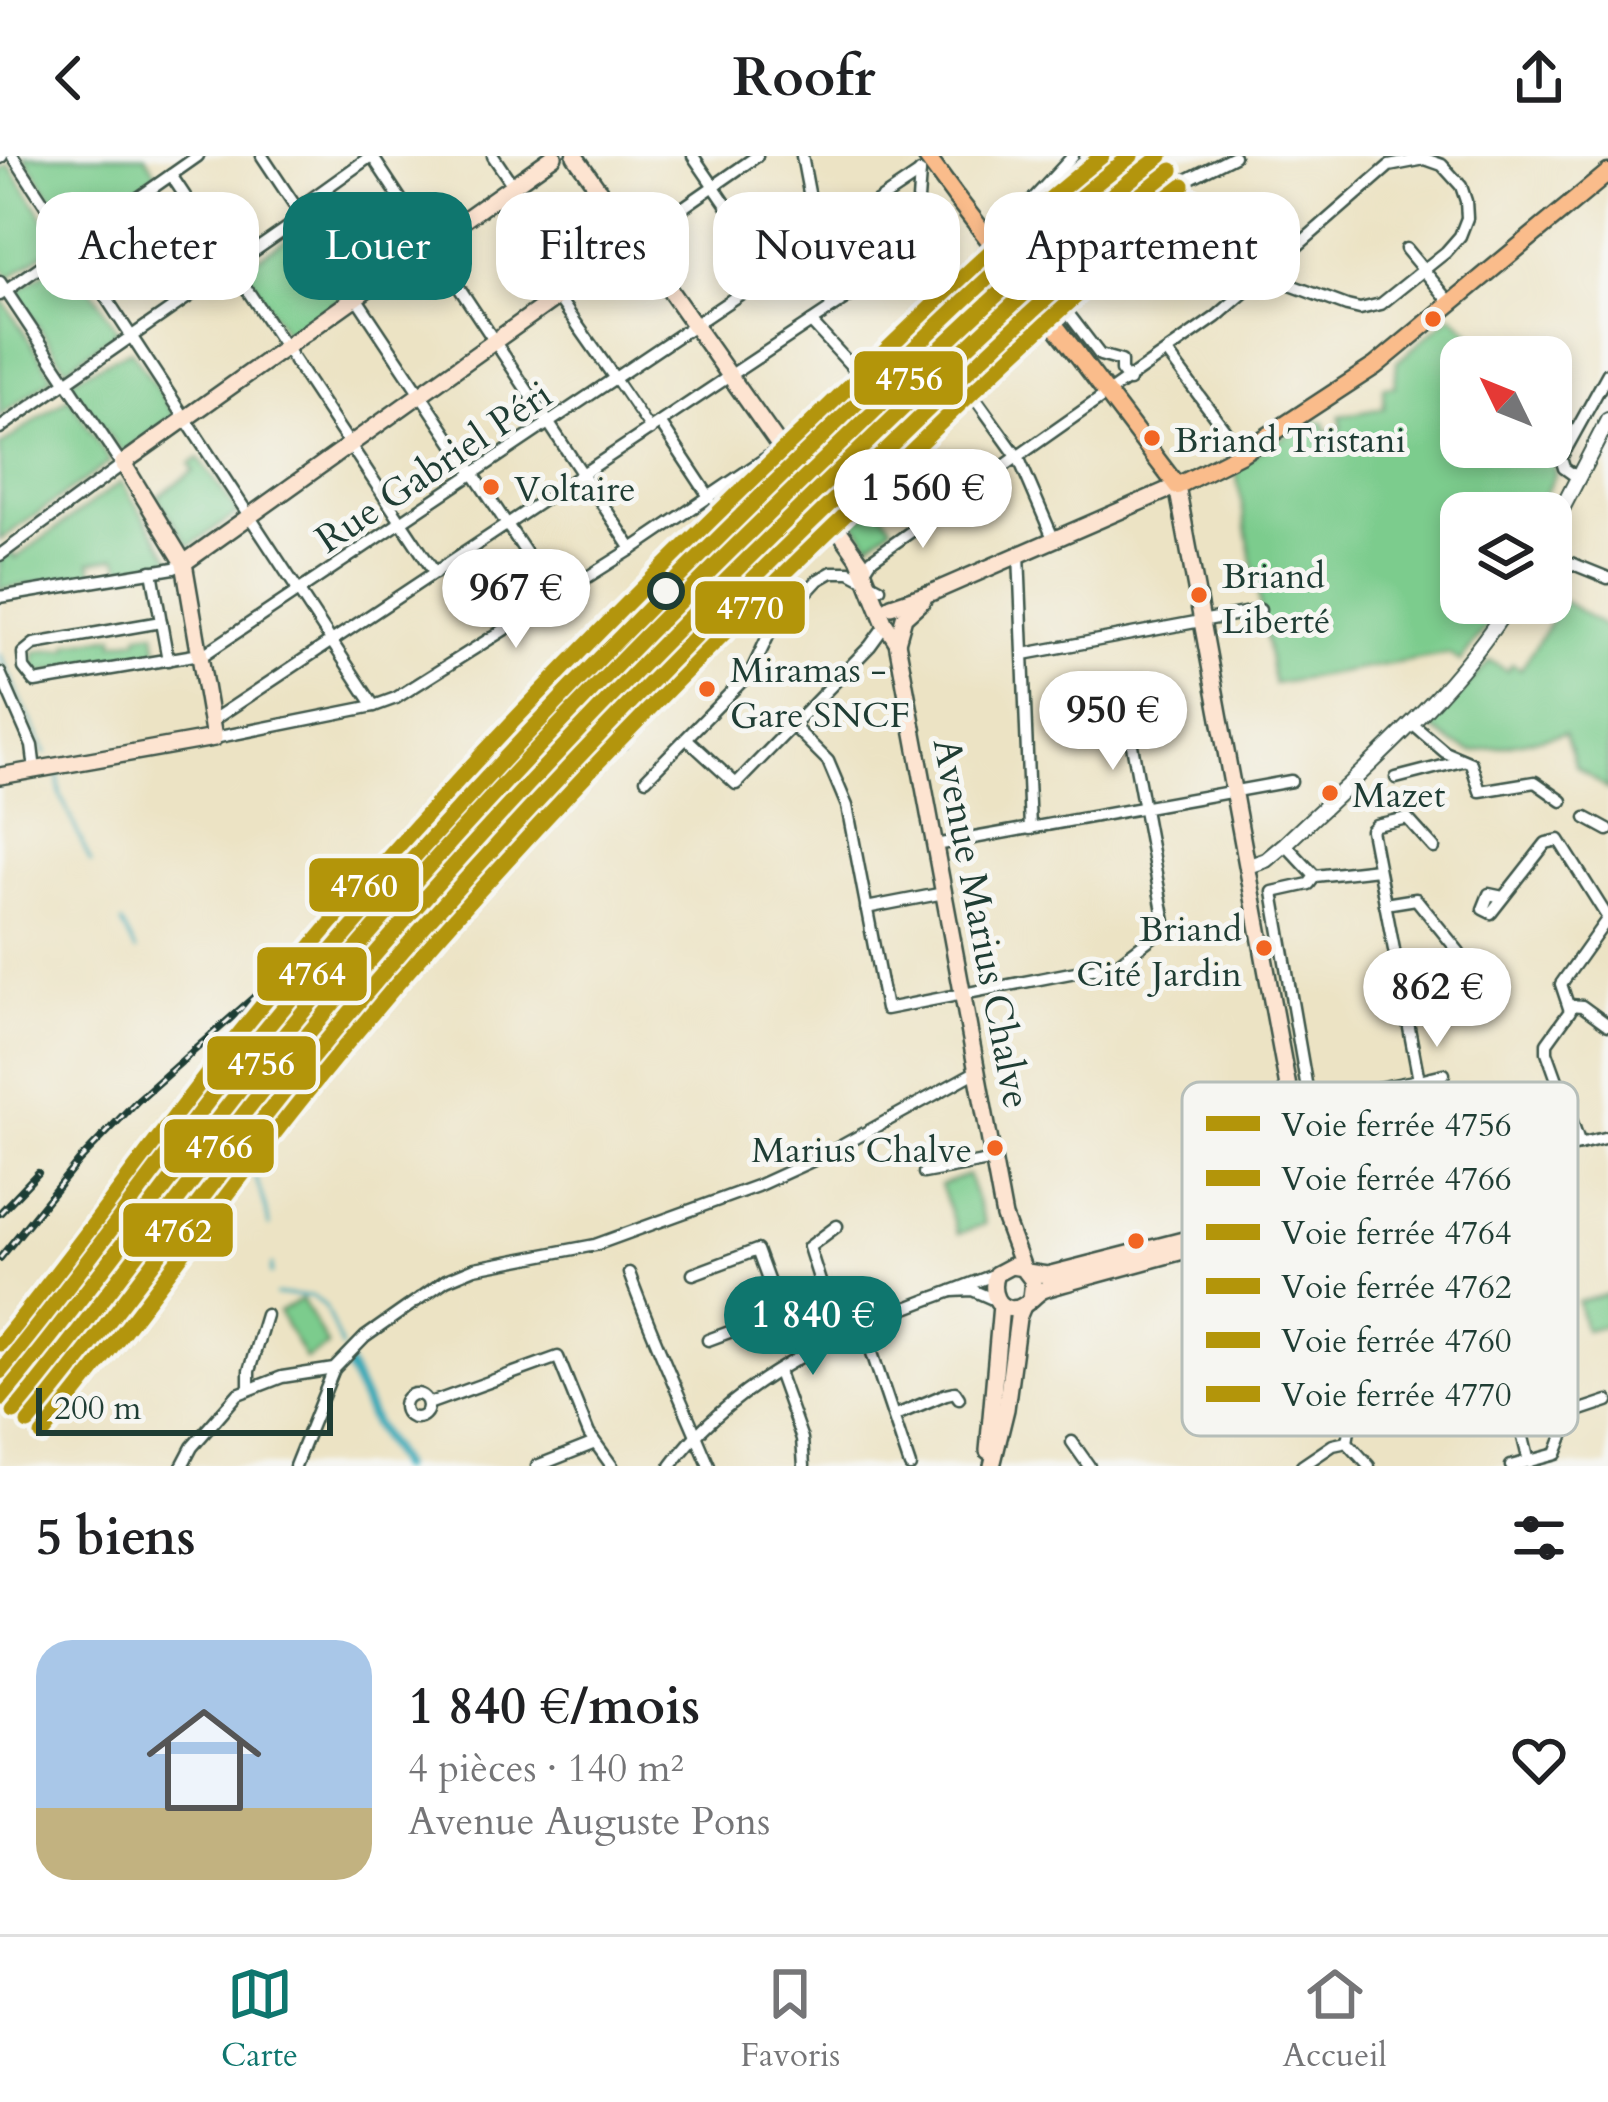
<!DOCTYPE html>
<html lang="fr">
<meta charset="utf-8">
<style>
:root{--surface:#fff;--page:#f6f6f6;--text:#202124;--muted:#757577;--line:#e0e0e0;--accent:#0f766e}
body{margin:0;font-family:Cardo,serif;background:var(--page);color:var(--text);height:100vh;display:flex;flex-direction:column;font-size:45px;white-space:nowrap}
*{box-sizing:border-box;margin:0}
p{font-size:39px;color:var(--muted)}
.icon{flex:none;width:66px;height:66px;fill:none;stroke:currentColor;stroke-width:2;stroke-linecap:round;stroke-linejoin:round}
.map{position:relative;height:1310px;overflow:hidden}
.sheet{display:flex;flex-direction:column;background:var(--surface);flex:1}
.sheet>*{flex:none}
.guide{position:absolute;left:36px;top:36px;width:1536px;height:108px;display:flex;gap:24px}
.needle{width:78px;rotate:313deg}
.fabs{position:absolute;left:1440px;top:180px;display:grid;gap:24px}
.fabs a{display:grid;place-items:center;width:132px;height:132px;border-radius:24px;background:var(--surface);box-shadow:0 6px 18px #0003;font-size:60px}
.scale{position:absolute;left:36px;bottom:30px;width:297px;box-sizing:border-box;padding-left:12px;border:6px solid #1f3d34;border-top:0;font-size:33px;line-height:42px;white-space:nowrap;color:#1f3d34;-webkit-text-stroke:9px #f6f6f2;paint-order:stroke}
.price{position:absolute;translate:-50% -102px;padding:0 27px;border-radius:42px;background:#fff;color:#222;font-size:39px;line-height:78px;filter:drop-shadow(0 3px 6px #0008)}
.price::after{content:'';position:absolute;left:50%;top:72px;width:36px;height:27px;margin-left:-18px;background:inherit;clip-path:polygon(0 0,100% 0,50% 100%)}
.price.active{background:var(--accent);color:#fff}
ul{padding:0;list-style:none}
li{display:flex;align-items:center;gap:36px;height:300px;padding:0 36px}
li+li{border-top:3px solid var(--line)}
li span{display:grid;place-items:center;flex:none;width:336px;height:240px;border-radius:36px;color:#555}
li>.icon{margin-inline-start:auto}
span .icon{width:144px;height:144px;fill:#fffc;stroke-width:1}
li b{font-size:51px}
h2{display:flex;justify-content:space-between;align-items:center;height:144px;padding:0 36px;font-size:51px}
.pill{padding:0 42px;border-radius:36px;background:var(--surface);box-shadow:0 6px 18px #0003;font-size:42px;line-height:108px}
.pill.active{background:var(--accent);color:#fff}
header{display:flex;justify-content:space-between;align-items:center;height:156px;padding:0 36px;background:var(--surface);font-size:54px;font-weight:700}
.menu{display:flex;justify-content:space-around;align-items:center;height:168px;border-top:3px solid var(--line);background:var(--surface);font-size:33px;color:var(--muted)}
.menu a{display:grid;justify-items:center;gap:6px}
.menu .active{color:var(--accent)}
.map>svg:first-child{display:block}
</style>
<header><svg class="icon" aria-label="back" viewBox="0 0 24 24"><path d="M15 5l-7 7 7 7"/></svg>Roofr<svg class="icon" aria-label="share" viewBox="0 0 24 24"><path d="M12 15V3M7 8l5-5 5 5M5 13v7h14v-7"/></svg></header>
<div class="map">
<svg width="1608" height="1310" viewBox="0 0 1608 1310">
<rect width="100%" height="100%" fill="#f6f6f2"/>
<filter id="ink" filterUnits="userSpaceOnUse"><feTurbulence type="fractalNoise" baseFrequency=".00833" numOctaves="2"/><feDisplacementMap in="SourceGraphic" scale="24" xChannelSelector="R" yChannelSelector="G"/><feConvolveMatrix kernelMatrix="1 2 1 2 8 2 1 2 1" color-interpolation-filters="sRGB"/></filter>
<filter id="wash" filterUnits="userSpaceOnUse"><feTurbulence type="fractalNoise" baseFrequency=".004" numOctaves="4" result="noise"/><feDisplacementMap in="SourceGraphic" scale="48" xChannelSelector="R" yChannelSelector="G"/><feGaussianBlur stdDeviation="2.7" result="paint"/><feColorMatrix in="noise" values="0 0 0 0 0 0 0 0 0 0 0 0 0 0 0 0 0 1.4 0 .05"/><feComposite in="paint" operator="in"/></filter>
<g filter="url(#wash)">
<rect width="100%" height="100%" fill="#ece3c4"/>
<g fill="#7ccc8d" stroke="#4e8460" stroke-width="3">
<path d="M24,0H145L157,18L74,76Z"/>
<path d="M9,9L60,86L9,122L0,109V15Z"/>
<path d="M300,74L346,140L288,182L244,111Z"/>
<path d="M69,99L118,175L66,212L16,137Z"/>
<path d="M3,144L53,221L0,260V146Z"/>
<path d="M1452,159L1480,185V201H1461V291H1538L1552,297L1555,319L1534,357H1461V447H1504L1460,506L1449,498L1274,528L1235,310L1313,264L1324,266L1326,276L1342,272L1340,260L1384,252L1383,231L1395,230L1397,206Z"/>
<path d="M131,194L175,260L122,297L68,225Z"/>
<path d="M69,241L110,306L0,384V290Z"/>
<path d="M199,302L238,357L189,390L157,341L194,315L190,308Z"/>
<path d="M121,326L173,405L122,413L117,401L90,406L93,418L0,433V404L11,396L16,402Z"/>
<path d="M878,350L892,370L870,387L855,366Z"/>
<path d="M1564,445L1608,473V634L1576,610L1565,577L1473,596L1452,587L1430,571L1490,505L1507,515L1512,508L1521,513Z"/>
<path d="M155,476L158,498L34,518L35,496L68,493L69,488L114,480V487L138,483L139,478Z"/>
<path d="M968,1019L985,1068L958,1078L940,1029Z"/>
<path d="M1608,1138V1169L1585,1174L1578,1146Z"/>
<path d="M302,1143L328,1190L305,1203L279,1156Z"/>
</g>
<g fill="none" stroke-linecap="round" stroke-linejoin="round">
<g stroke="#3aaab8" stroke-width="3">
<path d="M0,499L46,598"/>
<path d="M58,618L60,638L91,707"/>
<path d="M122,767L136,795"/>
<path d="M240,961C244,1005 263,1029 269,1070"/>
<path d="M271,1118L272,1109"/>
<path d="M276,1139L312,1140L325,1150L342,1192"/>
</g>
<path stroke="#3aaab8" stroke-width="10" d="M347,1207L375,1269L400,1310"/>
</g>
</g>
<g filter="url(#ink)">
<g fill="none" stroke-linecap="round" stroke-linejoin="round">
<g stroke="#3e564a" stroke-width="12">
<path id="pedestrian" d="M616,224L651,275"/>
</g>
<g stroke="#3e564a" stroke-width="15">
<g id="minor">
<path d="M13,0L374,550"/>
<path d="M262,0L556,442"/>
<path d="M372,0L632,393"/>
<path d="M493,0L578,125"/>
<path d="M693,0L773,117"/>
<path d="M802,0L831,152"/>
<path d="M0,2L2,0"/>
<path d="M171,19L435,417"/>
<path d="M297,53L371,0"/>
<path d="M635,85L757,0"/>
<path d="M1406,93L1451,147"/>
<path d="M1041,122L1100,199L1121,205V215L1129,225"/>
<path d="M0,126L122,309L0,399"/>
<path d="M0,139L198,0"/>
<path d="M557,140L616,224"/>
<path d="M811,166L857,216"/>
<path d="M1168,198L1242,297"/>
<path d="M973,239L1019,303L1053,382"/>
<path d="M661,268L710,342"/>
<path d="M0,272L303,61"/>
<path d="M787,285L968,113L1073,0"/>
<path d="M1578,322L1564,312L1561,302L1608,217"/>
<path d="M947,350L883,259L971,175L1133,51L1234,0"/>
<path d="M1019,397L1030,673"/>
<path d="M1551,399L1608,422"/>
<path d="M866,412L872,403L1216,161L1389,10L1425,3L1442,9L1461,30L1466,45L1467,62L1460,80L1446,96L1381,148L1360,153L1347,150L1261,118"/>
<path d="M152,415L161,466L34,488L23,497L24,512L35,526L206,497L920,17"/>
<path d="M0,441L174,412L184,407"/>
<path d="M161,466L168,504"/>
<path d="M1024,498L1260,454"/>
<path d="M0,517L32,590L35,614"/>
<path d="M213,564L898,108L915,87L920,16"/>
<path d="M1411,567L1445,596L1471,607L1480,635L1535,626L1562,645"/>
<path d="M793,570L828,605L847,650L886,853L1117,808L1163,773L1165,766L1129,573"/>
<path d="M214,582L374,550L396,542L632,393L775,296"/>
<path d="M687,583L736,628L870,490L886,468"/>
<path d="M622,588V573L674,518"/>
<path d="M1396,622L1462,605"/>
<path d="M646,623L751,516L770,476L818,424L832,416H850L880,432"/>
<path d="M1586,662L1608,674"/>
<path d="M1285,688L1315,720L1378,713"/>
<path d="M935,689L1291,625"/>
<path d="M1503,741L1489,738L1483,753L1491,757L1546,687L1559,684L1608,762L1561,828L1570,855L1547,887V896L1580,988"/>
<path d="M1385,748L1416,743L1459,796L1466,829L1404,843"/>
<path d="M866,752L944,737"/>
<path d="M1569,849L1582,850L1608,869"/>
<path d="M1309,944L1273,736L1309,728L1315,720"/>
<path d="M1294,948L1419,924L1371,674L1376,669L1407,662L1434,692"/>
<path d="M1431,983L1419,924L1444,918"/>
<path d="M924,1017L994,1004"/>
<path d="M1357,1046L1379,1037L1608,981"/>
<path d="M1356,1048L1381,1072L1412,1190L1410,1205L1404,1211L1354,1247L1347,1286L1369,1310"/>
<path d="M1348,1115L1390,1104"/>
<path d="M629,1117C653,1183 682,1245 709,1310"/>
<path d="M693,1118L757,1094L780,1157L811,1146L829,1187"/>
<path d="M996,1118L952,1135L972,1134L997,1145"/>
<path d="M815,1150L822,1132L809,1091L837,1070"/>
<path d="M863,1170L910,1310"/>
<path d="M708,1184L780,1157"/>
<path d="M1326,1197L1359,1242"/>
<path d="M778,1216L802,1283L804,1310"/>
<path d="M249,1233V1215L266,1159"/>
<circle cx="416" cy="1250" r="12"/>
<path d="M428,1248L558,1201L589,1278L612,1310"/>
<path d="M894,1260L946,1238L955,1236L959,1242"/>
<path d="M1519,1265L1529,1306"/>
<path d="M1072,1286L1089,1310"/>
<path d="M182,1310L192,1291L238,1238L282,1221L334,1213L365,1181L446,1124L475,1112L595,1089L757,1030L825,999L977,915"/>
<path d="M295,1310L334,1213"/>
<path d="M537,1310L595,1287"/>
<path d="M671,1310C735,1221 851,1171 952,1135"/>
<path d="M1302,1310L1333,1289L1347,1286"/>
<path d="M1511,1310L1556,1298L1572,1257L1608,1245"/>
</g>
</g>
<g stroke="#3e564a" stroke-width="18">
<g id="tertiary">
<path d="M1551,374L1608,264"/>
<path d="M1249,710L1266,704L1285,688C1364,613 1451,540 1510,447"/>
</g>
</g>
<g stroke="#3e564a" stroke-width="20">
<g id="secondary">
<path d="M575,0L864,410"/>
<path d="M859,404L884,466L897,486L1004,1061L1023,1112"/>
<path d="M184,407L635,85"/>
<path d="M891,450L933,436L1177,330L1297,980L1315,1026"/>
<path d="M897,486L904,461L923,444"/>
<path d="M0,620L214,582L184,407L123,307L554,0"/>
<path d="M1027,1116L1047,1119L1277,1060L1298,1052L1311,1038"/>
<path d="M1031,1142L1033,1125L1023,1112L1011,1110L996,1118C990,1133 995,1157 1018,1152C1028,1149 1034,1139 1043,1134C1053,1130 1063,1128 1073,1125L1308,1061H1344L1357,1046C1358,1017 1336,1021 1320,1003C1313,996 1308,985 1303,977"/>
<path d="M988,1295L1001,1149"/>
<path d="M992,1310L1006,1253L1018,1162L1023,1150"/>
</g>
</g>
<g stroke="#3e564a" stroke-width="21">
<g id="primary">
<path d="M926,0L956,41"/>
<path d="M1077,198L1177,330L1242,297L1375,210L1608,17"/>
</g>
</g>
<use href="#pedestrian" stroke="#fff" stroke-width="8"/>
<use href="#minor" stroke="#fff" stroke-width="10"/>
<use href="#tertiary" stroke="#fff" stroke-width="14"/>
<use href="#secondary" stroke="#fde4d1" stroke-width="15"/>
<use href="#primary" stroke="#fabc8b" stroke-width="16"/>
<g stroke="#1f3d34" stroke-width="8">
<g id="rail">
<path d="M197,993L260,924"/>
<path d="M0,1057L38,1017"/>
<path d="M0,1102L79,1005L138,944L304,797L442,685L682,434"/>
<path d="M0,1242L28,1211"/>
</g>
</g>
<use href="#rail" stroke="#f6f6f2" stroke-width="3" stroke-dasharray="9" stroke-linecap="butt"/>
<g stroke="#3e564a" stroke-width="15" stroke-linecap="butt">
<path id="minor-bridge" d="M775,296L787,285"/>
</g>
<g stroke="#3e564a" stroke-width="21" stroke-linecap="butt">
<path id="primary-bridge" d="M956,41L1077,198"/>
</g>
<use href="#minor-bridge" stroke="#fff" stroke-width="10"/>
<use href="#primary-bridge" stroke="#fabc8b" stroke-width="16"/>
<g stroke="#f6f6f2" stroke-width="24">
<path id="rail-1" d="M0,1244C93,1132 176,1013 267,900C440,686 632,488 831,297C938,194 1043,90 1161,0"/>
</g>
<g stroke="#f6f6f2" stroke-width="24">
<path id="rail-2" d="M14,1256C107,1144 189,1025 280,912C453,699 644,501 842,311C949,208 1054,104 1172,14"/>
</g>
<g stroke="#f6f6f2" stroke-width="24">
<path id="rail-3" d="M0,1216C89,1109 167,993 256,885C434,669 627,468 828,275C927,180 1023,83 1131,0"/>
</g>
<g stroke="#f6f6f2" stroke-width="24">
<path id="rail-4" d="M28,1267C121,1155 203,1036 295,923C468,709 660,510 859,320C964,219 1067,117 1183,29"/>
</g>
<g stroke="#f6f6f2" stroke-width="24">
<path id="rail-5" d="M0,1188C83,1088 156,980 238,879C413,662 607,462 808,270C904,177 997,83 1102,0"/>
</g>
<g stroke="#f6f6f2" stroke-width="24">
<path id="rail-6" d="M42,1279C134,1167 217,1048 308,935C481,721 673,523 871,334C976,233 1078,131 1194,43"/>
</g>
<use href="#rail-1" stroke="#b3950a" stroke-width="15"/>
<use href="#rail-2" stroke="#b3950a" stroke-width="15"/>
<use href="#rail-3" stroke="#b3950a" stroke-width="15"/>
<use href="#rail-4" stroke="#b3950a" stroke-width="15"/>
<use href="#rail-5" stroke="#b3950a" stroke-width="15"/>
<use href="#rail-6" stroke="#b3950a" stroke-width="15"/>
</g>
</g>
<g fill="#f26522" stroke="#f6f6f2" stroke-width="4.5">
<circle cx="1433" cy="163" r="10"/>
<circle cx="1152" cy="282" r="10"/>
<circle cx="491" cy="331" r="10"/>
<circle cx="1199" cy="439" r="10"/>
<circle cx="707" cy="533" r="10"/>
<circle cx="1330" cy="637" r="10"/>
<circle cx="1264" cy="792" r="10"/>
<circle cx="995" cy="992" r="10"/>
<circle cx="1136" cy="1085" r="10"/>
</g>
<circle fill="#f6f6f2" stroke="#1f3d34" stroke-width="6" cx="666" cy="435" r="16"/>
<g text-anchor="middle" stroke-width="10" stroke-linejoin="round" paint-order="stroke">
<g font-size="36" fill="#1f3d34" stroke="#f6f6f2" text-anchor="start">
<text x="1174" y="296">Briand Tristani</text>
<text x="514" y="345">Voltaire</text>
<text x="1222" y="432">Briand<tspan x="1222" dy="45">Liberté</tspan></text>
<text x="730" y="526">Miramas -<tspan x="730" dy="45">Gare SNCF</tspan></text>
<text x="1352" y="651">Mazet</text>
<text x="1242" y="785" text-anchor="end">Briand<tspan x="1242" dy="45">Cité Jardin</tspan></text>
<text x="972" y="1006" text-anchor="end">Marius Chalve</text>
</g>
<g font-size="39" fill="#1f3d34" stroke="#f6f6f2">
<text transform="translate(433 310) rotate(-34)" y="14">Rue Gabriel Péri</text>
<text transform="translate(983 767) rotate(79)" y="14">Avenue Marius Chalve</text>
</g>
</g>
<rect x="1182" y="926" width="396" height="354" rx="18" fill="#f6f6f2" stroke="#b6beb9" stroke-width="3"/>
<rect x="1206" y="960" width="54" height="15" fill="#b3950a"/>
<rect x="1206" y="1014" width="54" height="16" fill="#b3950a"/>
<rect x="1206" y="1068" width="54" height="16" fill="#b3950a"/>
<rect x="1206" y="1122" width="54" height="16" fill="#b3950a"/>
<rect x="1206" y="1176" width="54" height="16" fill="#b3950a"/>
<rect x="1206" y="1230" width="54" height="16" fill="#b3950a"/>
<g font-size="33" fill="#1f3d34">
<text x="1281" y="980">Voie ferrée 4756</text>
<text x="1281" y="1034">Voie ferrée 4766</text>
<text x="1281" y="1088">Voie ferrée 4764</text>
<text x="1281" y="1142">Voie ferrée 4762</text>
<text x="1281" y="1196">Voie ferrée 4760</text>
<text x="1281" y="1250">Voie ferrée 4770</text>
</g>
<g stroke="#f6f6f2" stroke-width="4.5">
<rect x="852" y="193" width="113" height="58" rx="12" fill="#b3950a"/>
<rect x="693" y="423" width="114" height="57" rx="12" fill="#b3950a"/>
<rect x="307" y="700" width="114" height="58" rx="12" fill="#b3950a"/>
<rect x="255" y="789" width="114" height="58" rx="12" fill="#b3950a"/>
<rect x="205" y="878" width="113" height="58" rx="12" fill="#b3950a"/>
<rect x="162" y="961" width="114" height="58" rx="12" fill="#b3950a"/>
<rect x="121" y="1045" width="114" height="58" rx="12" fill="#b3950a"/>
</g>
<g font-size="33" text-anchor="middle" font-weight="bold" fill="#fff">
<text x="909" y="234">4756</text>
<text x="750" y="463">4770</text>
<text x="364" y="741">4760</text>
<text x="312" y="829">4764</text>
<text x="261" y="919">4756</text>
<text x="219" y="1002">4766</text>
<text x="178" y="1086">4762</text>
</g>
</svg>
<div class="fabs">
<a><svg class="needle" viewBox="-14 -14 28 28"><path d="M0-13l5 13h-10z" fill="#e53935"/><path d="M0 13l5-13h-10z" fill="#757577"/></svg></a>
<a><svg class="icon" aria-label="layers" viewBox="0 0 24 24"><path d="M12 4l9 5-9 5-9-5zM3 14l9 5 9-5"/></svg></a>
</div>
<div class="scale">200 m</div>
<b class="price" style="left:923px;top:395px">1 560 €</b>
<b class="price" style="left:516px;top:495px">967 €</b>
<b class="price" style="left:1113px;top:617px">950 €</b>
<b class="price" style="left:1437px;top:894px">862 €</b>
<b class="price active" style="left:813px;top:1222px">1 840 €</b>
<div class="guide">
<a class="pill">Acheter</a>
<a class="pill active">Louer</a>
<a class="pill">Filtres</a>
<a class="pill">Nouveau</a>
<a class="pill">Appartement</a>
</div>
</div>
<section class="sheet">
<h2>5 biens<svg class="icon" aria-label="filters" viewBox="0 0 24 24"><path d="M4 7h16M4 17h16"/><circle cx="9" cy="7" r="2"/><circle cx="15" cy="17" r="2"/></svg></h2>
<ul>
<li><span style="background:linear-gradient(#a9c7e8 70%,#c2b280 0)"><svg class="icon" aria-label="home" viewBox="0 0 24 24"><path d="M3 11l9-7 9 7M6 9v11h12V9"/></svg></span><div><b>1 840 €/mois</b><p>4 pièces · 140 m²</p><p>Avenue Auguste Pons</p></div><svg class="icon" aria-label="heart" viewBox="0 0 24 24"><path d="M12 20l-8-8c-3-5 5-10 8-4 3-6 11-1 8 4z"/></svg></li>
</ul>
</section>
<nav class="menu">
<a class="active"><svg class="icon" aria-label="map" viewBox="0 0 24 24"><path d="M3 6l6-2 6 2 6-2v14l-6 2-6-2-6 2zM9 4v14M15 6v14"/></svg>Carte</a>
<a><svg class="icon" aria-label="saved" viewBox="0 0 24 24"><path d="M7 4h10v16l-5-4-5 4z"/></svg>Favoris</a>
<a><svg class="icon" aria-label="home" viewBox="0 0 24 24"><path d="M3 11l9-7 9 7M6 9v11h12V9"/></svg>Accueil</a>
</nav>
